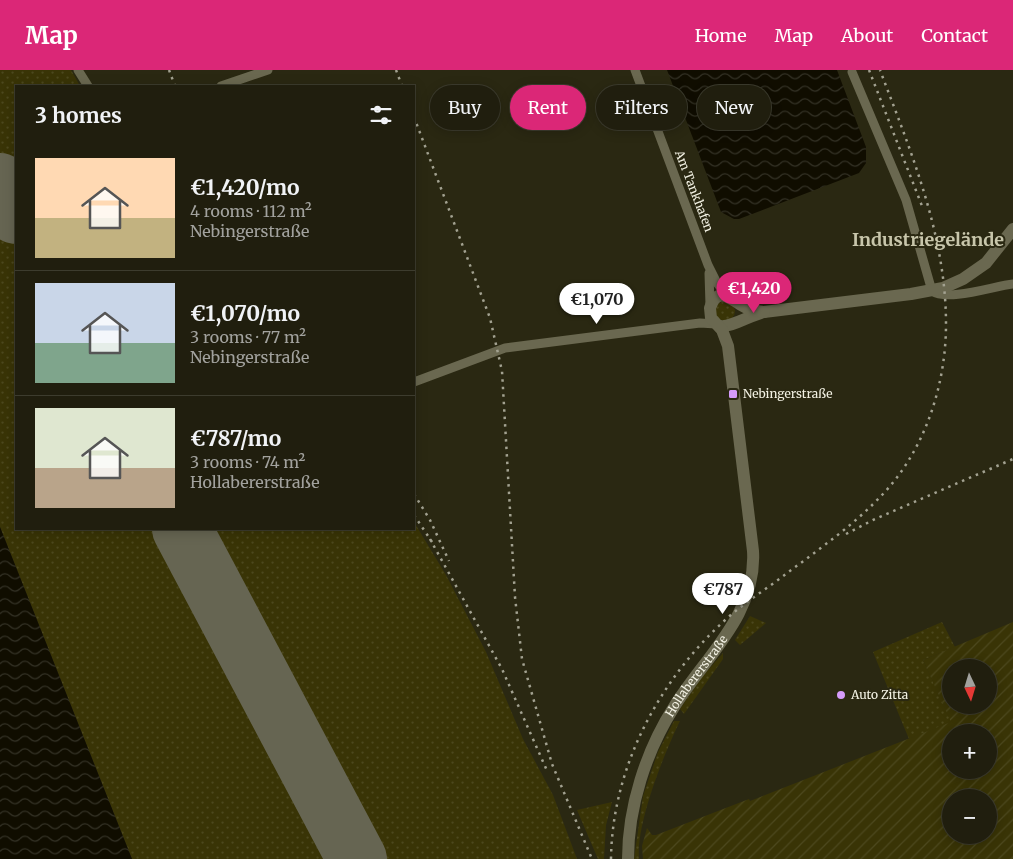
<!DOCTYPE html>
<meta charset="utf-8">
<style>
:root{--surface:#201e0e;--page:#2d2b1c;--text:#f1f3f6;--muted:#a2a29e;--line:#3d3c2e;--accent:#db2777}
body{margin:0;font-family:Merriweather,serif;background:var(--page);color:var(--text);height:100vh;display:flex;flex-direction:column;font-size:19px;white-space:nowrap}
*{box-sizing:border-box;margin:0}
p{font-size:16px;color:var(--muted)}
.icon{flex:none;width:28px;height:28px;fill:none;stroke:currentColor;stroke-width:2;stroke-linecap:round;stroke-linejoin:round}
.map{position:relative;flex:1;overflow:hidden}
.side{position:absolute;left:15px;top:15px;width:400px;height:445px;display:flex;flex-direction:column;background:var(--surface);border-radius:0px;box-shadow:0 2px 12px #0003,0 0 0 1px var(--line)}
.side>*{flex:none}
.hud{position:absolute;left:430px;top:15px;width:475px;height:45px;display:flex;gap:10px}
.needle{width:32px;rotate:176deg}
.fabs{position:absolute;left:942px;top:589px;display:grid;gap:10px}
.fabs a{display:grid;place-items:center;width:55px;height:55px;border-radius:50%;background:var(--surface);box-shadow:0 2px 12px #0003,0 0 0 1px var(--line);font-size:25px}
.price{position:absolute;translate:-50% -42px;padding:0 11px;border-radius:18px;background:#fff;color:#222;font-size:16px;line-height:32px;filter:drop-shadow(0 1px 2px #0008)}
.price::after{content:'';position:absolute;left:50%;top:30px;width:15px;height:11px;margin-left:-8px;background:inherit;clip-path:polygon(0 0,100% 0,50% 100%)}
.price.current{background:var(--accent);color:#fff}
ul{padding:0;list-style:none}
li{display:flex;align-items:center;gap:15px;height:125px;padding:0 20px}
li+li{border-top:1px solid var(--line)}
li span{display:grid;place-items:center;flex:none;width:140px;height:100px;border-radius:0px;color:#555}
li>.icon{margin-inline-start:auto}
span .icon{width:60px;height:60px;fill:#fffc;stroke-width:1}
li b{font-size:21px}
h2{display:flex;justify-content:space-between;align-items:center;height:60px;padding:0 20px;font-size:21px}
.chip{padding:0 18px;border-radius:22px;background:var(--surface);box-shadow:0 2px 12px #0003,0 0 0 1px var(--line);font-size:18px;line-height:45px}
.chip.current{background:var(--accent);color:#fff}
header{display:flex;align-items:center;gap:30px;box-sizing:border-box;height:70px;padding:0 25px;background:var(--accent);color:#fff}
header strong{font-size:24px}
nav{display:flex;gap:28px;margin-inline-start:auto;font-size:18px}
.map>svg:first-child{display:block}
</style>
<header>
<strong>Map</strong>
<nav><a>Home</a><a>Map</a><a>About</a><a>Contact</a></nav>
</header>
<div class="map">
<svg width="1013" height="789" viewBox="0 0 1013 789">
<defs>
<pattern id="grass-dots" width="8" height="8" patternUnits="userSpaceOnUse" patternTransform="scale(1.25)"><rect width="8" height="8" fill="#393406"/><path d="M2 2h.1M6 6h.1" fill="none" stroke="#4c481e" stroke-width="1.8" stroke-linecap="round"/></pattern>
<pattern id="garden-furrows" width="10" height="10" patternUnits="userSpaceOnUse" patternTransform="scale(1.25)"><rect width="10" height="10" fill="#393406"/><path d="M-1 1l2-2M0 10L10 0M9 11l2-2" fill="none" stroke="#4c481e"/></pattern>
<pattern id="water-waves" width="16" height="10" patternUnits="userSpaceOnUse" patternTransform="scale(1.25)"><rect width="16" height="10" fill="#100d00"/><path d="M0 5q4-4 8 0t8 0" fill="none" stroke="#333125"/></pattern>
</defs>
<rect width="100%" height="100%" fill="#2a2812"/>
<g fill="url(#grass-dots)">
<path d="M0,0H71L80,16H16V459H414V452L446,505L486,582L523,669L553,725L577,789H132L0,457Z"/>
<circle cx="725" cy="241" r="10"/>
<path d="M750,546L766,553L740,575L735,570Z"/>
<path d="M942,552L955,577L923,590L952,652L909,669L873,582Z"/>
<path d="M723,583V589L684,644L680,639L702,607Z"/>
<path d="M674,651H680C664,684 636,753 639,789H634L643,726L658,682Z"/>
<path d="M612,732L606,755L604,789H598L577,740Z"/>
</g>
<path fill="url(#garden-furrows)" fill-rule="evenodd" d="M1013,552V789H643L642,776L647,758L652,765H656L749,729L750,731L951,652L923,590ZM951,598H989V635H951ZM951,662H989V700H951ZM951,728H989V765H951Z"/>
<g fill="url(#water-waves)">
<path d="M667,0H837L866,77V93L859,103L739,149H734L721,142Z"/>
<path d="M0,457L132,789H0Z"/>
</g>
<g fill="none" stroke-linecap="round" stroke-linejoin="round">
<g stroke="#666552" stroke-width="60">
<path d="M0,113L16,144"/>
<path d="M182,459L357,789"/>
</g>
<g stroke="#6a6850" stroke-width="9">
<path d="M78,0L88,16"/>
<path d="M635,0L708,195L717,213L727,226"/>
<path d="M852,2L906,130L932,221C948,232 994,216 1013,214"/>
<path d="M221,16L268,0"/>
<path d="M709,203L710,235"/>
<path d="M414,312L505,278L700,253L716,254"/>
</g>
<g stroke="#6a6850" stroke-width="12">
<path d="M720,256C730,258 751,245 764,242L911,224L943,218L963,209L986,193L1013,159"/>
<path id="s1" d="M628,789C628,737 646,681 674,637C704,588 757,545 753,481L728,276L722,260L711,248L710,238C717,216 730,228 741,235C747,239 756,241 764,242"/>
</g>
<g stroke="#a3a291" stroke-width="2.5" stroke-dasharray="2.5 5" stroke-linecap="butt">
<path d="M169,0L175,16"/>
<path d="M396,0L402,16"/>
<path d="M869,0L922,136"/>
<path d="M414,47L490,248L502,301L515,527L522,589L552,694L592,789"/>
<path d="M414,424L430,450L449,491"/>
<path d="M414,445L434,475"/>
<path d="M846,464L873,450L1013,389"/>
<path d="M430,469L502,599L548,703"/>
<path d="M611,789C612,699 658,612 723,552C742,534 765,520 786,504C819,479 854,455 882,425C925,380 946,315 946,254C946,165 911,82 880,0"/>
</g>
</g>
<g fill="#d59bfa" stroke="#2a2812" stroke-width="2">
<rect x="728" y="319" width="10" height="10" rx="2.5"/>
<circle cx="841" cy="625" r="5"/>
</g>
<g text-anchor="middle" stroke-width="4" stroke-linejoin="round" paint-order="stroke">
<g font-size="12" fill="#f3f2e4" stroke="#2a2812">
<text transform="translate(694 121) rotate(69)" y="4">Am Tankhafen</text>
<text dy="4" stroke="none"><textPath href="#s1" startOffset="199">Hollabererstraße</textPath></text>
</g>
<g font-size="12" fill="#f3f2e4" stroke="#2a2812" text-anchor="start">
<text x="743" y="328">Nebingerstraße</text>
<text x="851" y="629">Auto Zitta</text>
</g>
<g font-size="18" font-weight="bold" fill="#c8c6ab" stroke="#2a2812">
<text x="928" y="176">Industriegelände</text>
</g>
</g>
</svg>
<div class="fabs">
<a><svg class="needle" viewBox="-14 -14 28 28"><path d="M0-13l5 13h-10z" fill="#e53935"/><path d="M0 13l5-13h-10z" fill="#a2a29e"/></svg></a>
<a>+</a>
<a>−</a>
</div>
<b class="price current" style="left:754px;top:244px">€1,420</b>
<b class="price" style="left:597px;top:255px">€1,070</b>
<b class="price" style="left:723px;top:545px">€787</b>
<div class="hud">
<a class="chip">Buy</a>
<a class="chip current">Rent</a>
<a class="chip">Filters</a>
<a class="chip">New</a>
</div>
<section class="side">
<h2>3 homes<svg class="icon" aria-label="filters" viewBox="0 0 24 24"><path d="M4 7h16M4 17h16"/><circle cx="9" cy="7" r="2"/><circle cx="15" cy="17" r="2"/></svg></h2>
<ul>
<li><span style="background:linear-gradient(#ffd9b3 60%,#c2b280 0)"><svg class="icon" aria-label="home" viewBox="0 0 24 24"><path d="M3 11l9-7 9 7M6 9v11h12V9"/></svg></span><div><b>€1,420/mo</b><p>4 rooms · 112 m²</p><p>Nebingerstraße</p></div></li>
<li><span style="background:linear-gradient(#c9d6e8 60%,#7fa58c 0)"><svg class="icon" aria-label="home" viewBox="0 0 24 24"><path d="M3 11l9-7 9 7M6 9v11h12V9"/></svg></span><div><b>€1,070/mo</b><p>3 rooms · 77 m²</p><p>Nebingerstraße</p></div></li>
<li><span style="background:linear-gradient(#dfe7d0 60%,#b9a48a 0)"><svg class="icon" aria-label="home" viewBox="0 0 24 24"><path d="M3 11l9-7 9 7M6 9v11h12V9"/></svg></span><div><b>€787/mo</b><p>3 rooms · 74 m²</p><p>Hollabererstraße</p></div></li>
</ul>
</section>
</div>
